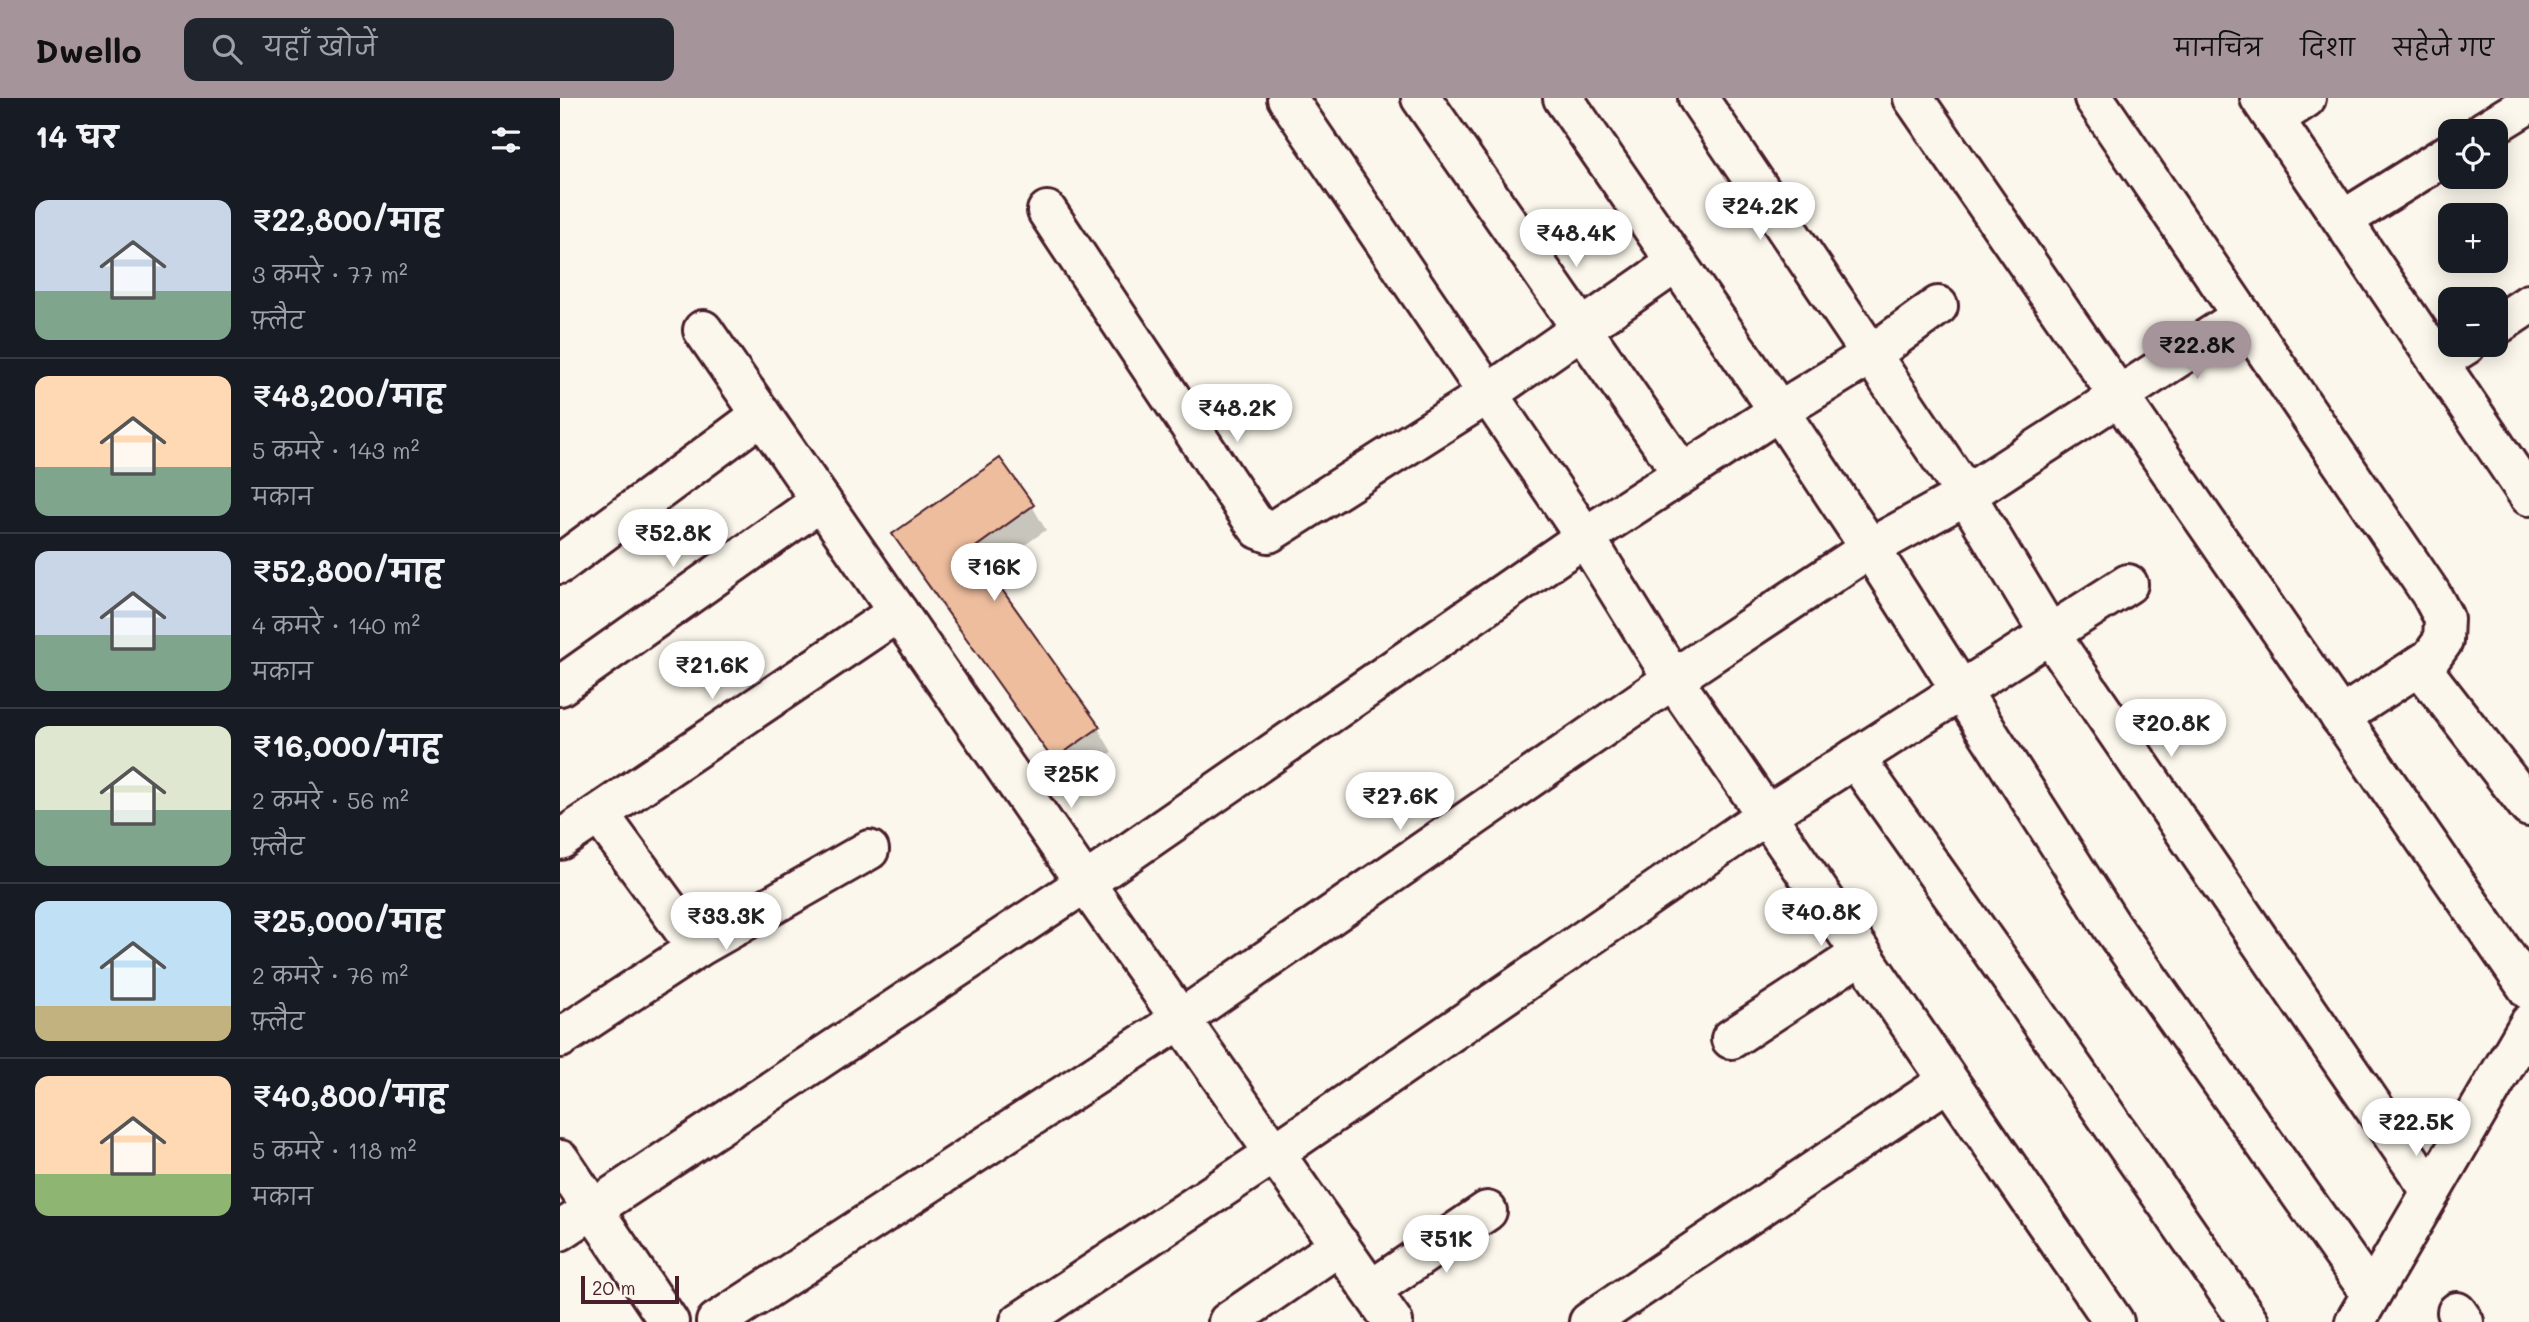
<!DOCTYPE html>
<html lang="hi">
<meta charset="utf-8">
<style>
:root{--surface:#171b24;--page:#20242c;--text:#f1f3f6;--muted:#9ea1a6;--line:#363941;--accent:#a6949b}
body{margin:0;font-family:Mali,"Playpen Sans Deva",sans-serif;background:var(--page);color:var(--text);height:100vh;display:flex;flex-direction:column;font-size:26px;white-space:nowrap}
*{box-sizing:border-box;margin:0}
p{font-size:23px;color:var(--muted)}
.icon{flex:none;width:38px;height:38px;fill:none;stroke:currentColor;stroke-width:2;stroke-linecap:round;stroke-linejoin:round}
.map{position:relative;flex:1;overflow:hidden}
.drawer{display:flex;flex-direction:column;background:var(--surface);width:560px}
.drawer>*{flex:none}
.tools{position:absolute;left:1878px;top:21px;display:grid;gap:14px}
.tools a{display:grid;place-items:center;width:70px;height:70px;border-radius:14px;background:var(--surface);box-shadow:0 4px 18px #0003;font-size:35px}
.scale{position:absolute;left:21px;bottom:18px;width:98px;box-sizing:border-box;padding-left:7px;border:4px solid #4a1f2b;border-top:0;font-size:19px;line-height:24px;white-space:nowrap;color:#4a1f2b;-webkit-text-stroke:5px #fbf7ec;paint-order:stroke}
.price{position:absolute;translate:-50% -60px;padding:0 16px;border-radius:24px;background:#fff;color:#222;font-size:23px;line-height:46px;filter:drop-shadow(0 2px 4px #0008)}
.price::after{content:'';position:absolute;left:50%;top:42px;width:21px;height:16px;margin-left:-10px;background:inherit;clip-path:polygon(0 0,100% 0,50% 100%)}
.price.current{background:var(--accent);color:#111}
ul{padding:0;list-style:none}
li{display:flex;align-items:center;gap:21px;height:175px;padding:0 35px}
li+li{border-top:2px solid var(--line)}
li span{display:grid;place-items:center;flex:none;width:196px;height:140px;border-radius:14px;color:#555}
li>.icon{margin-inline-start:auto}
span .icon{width:84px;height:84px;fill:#fffc;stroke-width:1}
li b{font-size:30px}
h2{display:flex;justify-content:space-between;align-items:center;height:84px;padding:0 35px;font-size:30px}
header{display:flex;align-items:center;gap:42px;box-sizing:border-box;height:98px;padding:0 35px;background:var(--accent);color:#111}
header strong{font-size:33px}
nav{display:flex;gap:38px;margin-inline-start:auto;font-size:24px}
.search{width:490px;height:63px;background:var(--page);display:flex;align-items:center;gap:18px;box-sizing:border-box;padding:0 24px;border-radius:14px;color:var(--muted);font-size:26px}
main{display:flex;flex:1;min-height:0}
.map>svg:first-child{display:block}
</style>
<header>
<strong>Dwello</strong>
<div class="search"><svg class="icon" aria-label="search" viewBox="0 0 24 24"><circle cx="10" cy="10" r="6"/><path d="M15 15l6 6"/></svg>यहाँ खोजें</div>
<nav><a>मानचित्र</a><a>दिशा</a><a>सहेजे गए</a></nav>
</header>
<main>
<section class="drawer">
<h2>14 घर<svg class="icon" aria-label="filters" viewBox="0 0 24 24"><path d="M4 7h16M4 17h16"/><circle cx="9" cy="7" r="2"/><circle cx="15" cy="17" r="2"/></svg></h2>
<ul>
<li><span style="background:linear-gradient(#c9d6e8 65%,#7fa58c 0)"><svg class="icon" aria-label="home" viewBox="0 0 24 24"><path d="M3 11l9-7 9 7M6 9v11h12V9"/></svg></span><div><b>₹22,800/माह</b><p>3 कमरे · 77 m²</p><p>फ़्लैट</p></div></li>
<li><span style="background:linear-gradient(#ffd9b3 65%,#7fa58c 0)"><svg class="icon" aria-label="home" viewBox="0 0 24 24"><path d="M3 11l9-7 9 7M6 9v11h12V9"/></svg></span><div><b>₹48,200/माह</b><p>5 कमरे · 143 m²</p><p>मकान</p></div></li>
<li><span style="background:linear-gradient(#c9d6e8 60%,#7fa58c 0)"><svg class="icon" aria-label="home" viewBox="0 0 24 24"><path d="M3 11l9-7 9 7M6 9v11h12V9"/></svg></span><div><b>₹52,800/माह</b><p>4 कमरे · 140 m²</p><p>मकान</p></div></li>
<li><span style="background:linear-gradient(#dfe7d0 60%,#7fa58c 0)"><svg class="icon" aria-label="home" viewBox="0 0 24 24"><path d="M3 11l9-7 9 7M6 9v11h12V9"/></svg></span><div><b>₹16,000/माह</b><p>2 कमरे · 56 m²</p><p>फ़्लैट</p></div></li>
<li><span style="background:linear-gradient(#bfe0f5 75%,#c2b280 0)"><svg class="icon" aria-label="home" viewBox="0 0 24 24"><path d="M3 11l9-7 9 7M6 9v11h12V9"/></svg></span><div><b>₹25,000/माह</b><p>2 कमरे · 76 m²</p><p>फ़्लैट</p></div></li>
<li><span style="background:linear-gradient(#ffd9b3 70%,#8fb573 0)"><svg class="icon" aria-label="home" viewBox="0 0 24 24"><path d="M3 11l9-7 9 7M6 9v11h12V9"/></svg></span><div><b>₹40,800/माह</b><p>5 कमरे · 118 m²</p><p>मकान</p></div></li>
</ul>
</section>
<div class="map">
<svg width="1969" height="1224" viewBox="0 0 1969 1224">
<rect width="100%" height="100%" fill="#fbf7ec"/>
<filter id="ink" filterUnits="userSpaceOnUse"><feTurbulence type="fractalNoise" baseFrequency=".0143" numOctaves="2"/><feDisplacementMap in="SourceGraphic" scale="14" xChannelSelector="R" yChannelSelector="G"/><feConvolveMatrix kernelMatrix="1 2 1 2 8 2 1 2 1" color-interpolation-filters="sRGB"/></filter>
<g filter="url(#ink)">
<path fill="#0003" d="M440,362L472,408L486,432L427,474L538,630L552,654L508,685L348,461L335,437Z"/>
<path fill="#eebd9e" stroke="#4a1f2b" stroke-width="2" d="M440,360L474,407L413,451L540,629L493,662L332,436Z"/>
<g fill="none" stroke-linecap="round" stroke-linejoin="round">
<g stroke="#4a1f2b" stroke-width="44">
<g id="minor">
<path d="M727,0L1025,439L1113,581L1554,1224"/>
<path d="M861,0L1122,375"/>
<path d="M1003,0L1219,313L1310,450L1552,829L1811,1196"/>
<path d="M1138,0L1406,397L1489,535L1871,1093"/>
<path d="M1353,0L1969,892"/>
<path d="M1534,0L1871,496L1884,520L1883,543L1871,560L1780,619"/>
<path d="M1700,0L1969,398"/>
<path d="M1714,21L1746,0"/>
<path d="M1924,33L1963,9"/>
<path d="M487,113L691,420L699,431L709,435L928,296L1116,165"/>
<path d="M1783,122L1890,55"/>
<path d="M1936,228L1969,206"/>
<path d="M143,232L525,785L833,1224"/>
<path d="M1879,264L1906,247"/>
<path d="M0,466L201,317"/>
<path d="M1860,568L1969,709"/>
<path d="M0,588L261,403"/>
<path d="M1295,660L1455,886L1689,1224"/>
<path d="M0,742L338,514"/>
<path d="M137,850L309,752"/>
<path d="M0,940L137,850L39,716"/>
<path d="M1171,941L1301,856"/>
<path d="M0,1062L109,1224"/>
<path d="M0,1133L525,785L1025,439L1219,313L1312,256L1378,208"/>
<path d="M811,1192L927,1113"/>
<path d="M1897,1214L1904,1224"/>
<path d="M156,1224L621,921L1113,581L1310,450L1406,397L1682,218"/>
<path d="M460,1224L715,1055L1206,717L1568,486"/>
<path d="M668,1224L780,1147"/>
<path d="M1029,1224L1388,983"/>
<path d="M1795,1224L1969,926"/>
</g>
</g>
<use href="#minor" stroke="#fbf7ec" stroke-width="38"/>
</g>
</g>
</svg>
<div class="tools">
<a><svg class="icon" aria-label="locate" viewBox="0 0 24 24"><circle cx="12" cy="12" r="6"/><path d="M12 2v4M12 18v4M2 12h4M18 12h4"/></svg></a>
<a>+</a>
<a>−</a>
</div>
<div class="scale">20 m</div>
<b class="price" style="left:1200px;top:144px">₹24.2K</b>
<b class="price" style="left:1016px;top:171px">₹48.4K</b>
<b class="price current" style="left:1637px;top:283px">₹22.8K</b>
<b class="price" style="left:677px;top:346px">₹48.2K</b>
<b class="price" style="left:113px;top:471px">₹52.8K</b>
<b class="price" style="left:434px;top:505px">₹16K</b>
<b class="price" style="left:152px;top:603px">₹21.6K</b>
<b class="price" style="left:1611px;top:661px">₹20.8K</b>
<b class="price" style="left:511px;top:712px">₹25K</b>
<b class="price" style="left:840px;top:734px">₹27.6K</b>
<b class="price" style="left:1261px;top:850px">₹40.8K</b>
<b class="price" style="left:166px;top:854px">₹33.3K</b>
<b class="price" style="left:1856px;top:1060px">₹22.5K</b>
<b class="price" style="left:886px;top:1177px">₹51K</b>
</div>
</main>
